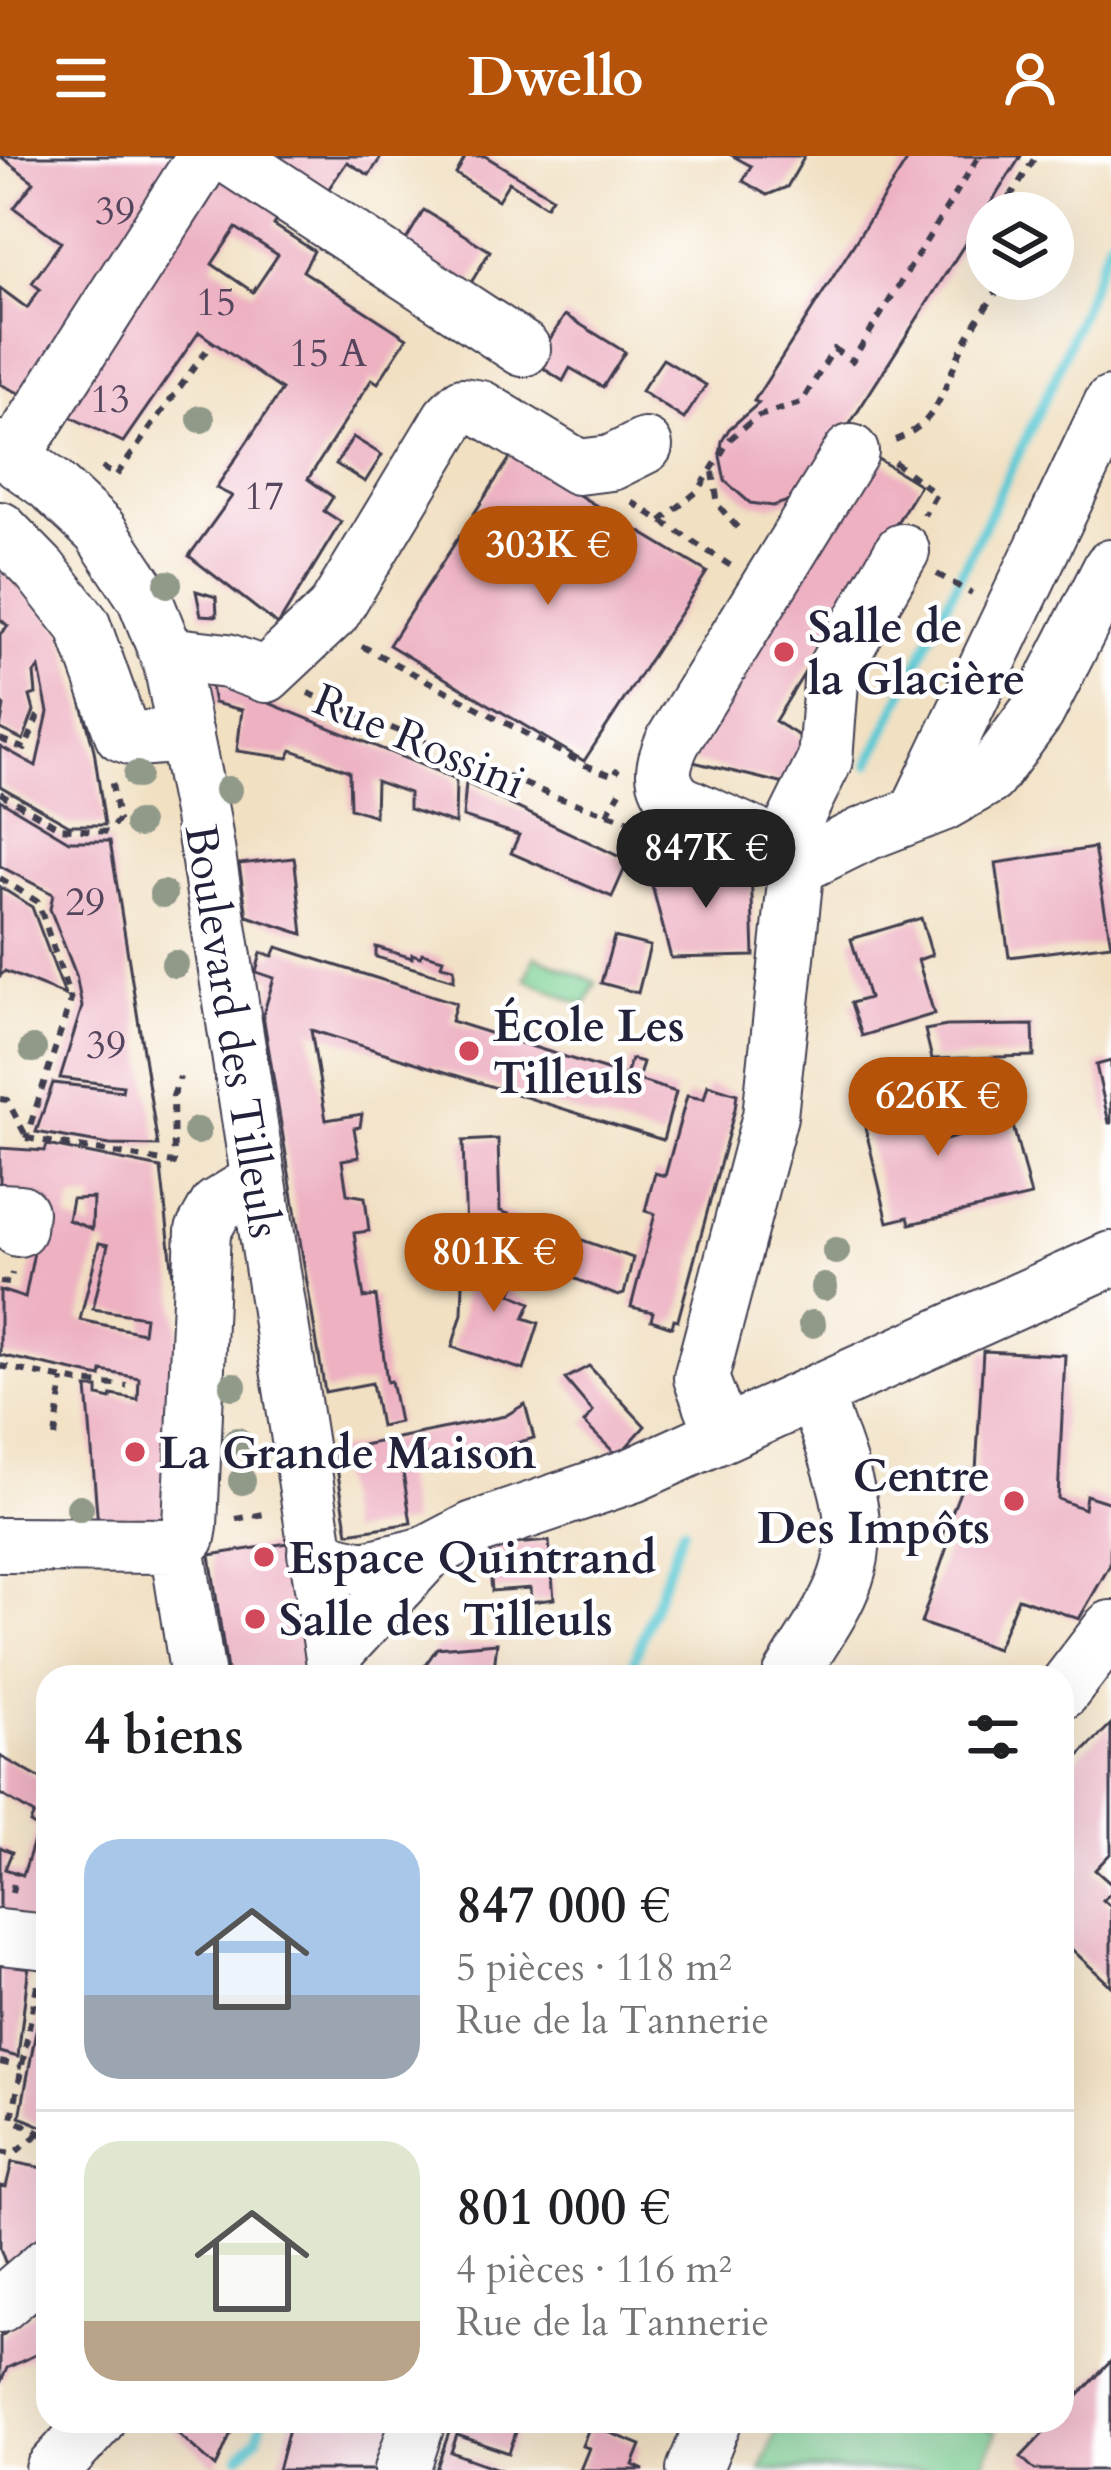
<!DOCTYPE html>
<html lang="fr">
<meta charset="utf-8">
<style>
:root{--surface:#fff;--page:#f2f2f2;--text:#202124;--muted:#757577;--line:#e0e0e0;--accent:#b45309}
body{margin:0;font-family:Cardo,serif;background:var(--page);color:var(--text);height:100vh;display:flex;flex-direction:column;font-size:45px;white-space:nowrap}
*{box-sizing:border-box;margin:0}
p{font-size:39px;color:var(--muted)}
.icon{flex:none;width:66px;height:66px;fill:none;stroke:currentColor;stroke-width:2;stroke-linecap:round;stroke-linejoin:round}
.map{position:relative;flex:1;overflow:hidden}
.side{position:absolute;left:36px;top:1509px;width:1038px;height:768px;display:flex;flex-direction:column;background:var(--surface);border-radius:36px;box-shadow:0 12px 48px #0002}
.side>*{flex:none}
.tools{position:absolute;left:966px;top:36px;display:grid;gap:24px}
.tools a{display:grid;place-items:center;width:108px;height:108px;border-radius:50%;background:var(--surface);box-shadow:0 12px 48px #0002;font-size:60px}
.price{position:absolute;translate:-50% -102px;padding:0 27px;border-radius:42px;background:var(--accent);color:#fff;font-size:39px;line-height:78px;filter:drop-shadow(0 3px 6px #0008)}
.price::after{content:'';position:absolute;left:50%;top:72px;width:36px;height:27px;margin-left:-18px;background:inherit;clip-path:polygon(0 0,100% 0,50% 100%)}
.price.selected{background:#222;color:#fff}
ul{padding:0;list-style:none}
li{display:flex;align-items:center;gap:36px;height:300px;padding:0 48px}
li+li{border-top:3px solid var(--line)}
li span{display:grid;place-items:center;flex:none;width:336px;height:240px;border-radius:36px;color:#555}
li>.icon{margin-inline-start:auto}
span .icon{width:144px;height:144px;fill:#fffc;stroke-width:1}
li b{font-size:51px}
h2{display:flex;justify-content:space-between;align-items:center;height:144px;padding:0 48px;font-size:51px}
header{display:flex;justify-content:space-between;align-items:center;height:156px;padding:0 48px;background:var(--accent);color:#fff;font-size:54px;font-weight:700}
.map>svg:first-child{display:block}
</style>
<header><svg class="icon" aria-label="menu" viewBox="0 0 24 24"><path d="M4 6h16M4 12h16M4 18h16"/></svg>Dwello<svg class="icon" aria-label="person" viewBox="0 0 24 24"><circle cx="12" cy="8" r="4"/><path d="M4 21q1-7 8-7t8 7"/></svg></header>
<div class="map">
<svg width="1111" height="2314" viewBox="0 0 1111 2314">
<rect width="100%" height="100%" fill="#fff"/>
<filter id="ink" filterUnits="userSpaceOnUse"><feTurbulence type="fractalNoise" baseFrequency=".00833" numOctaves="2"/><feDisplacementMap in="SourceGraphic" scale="24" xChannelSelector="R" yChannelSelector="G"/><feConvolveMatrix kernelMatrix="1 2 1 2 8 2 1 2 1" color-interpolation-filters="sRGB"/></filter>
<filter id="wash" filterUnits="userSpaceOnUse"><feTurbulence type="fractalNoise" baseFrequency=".004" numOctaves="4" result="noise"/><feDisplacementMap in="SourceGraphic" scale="48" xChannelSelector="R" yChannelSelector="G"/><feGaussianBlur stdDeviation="2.7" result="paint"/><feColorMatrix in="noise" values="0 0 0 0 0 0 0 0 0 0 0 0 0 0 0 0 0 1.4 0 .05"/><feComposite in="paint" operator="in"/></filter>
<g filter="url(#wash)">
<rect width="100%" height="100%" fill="#f1e0c2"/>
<g fill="#7dd194" stroke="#507a68" stroke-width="3">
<path d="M535,800L596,826L585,850L526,823Z"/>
<path d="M779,2265H968L996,2275L982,2314H761Z"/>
</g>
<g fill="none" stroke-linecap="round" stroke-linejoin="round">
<g stroke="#5dc9d4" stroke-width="10">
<path d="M869,608L1055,222L1111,81"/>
<path d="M628,1521L683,1372"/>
<path d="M239,2300L257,2282L262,2265"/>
</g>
</g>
<g id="blocks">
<g fill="#edb1c2" fill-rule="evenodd">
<path d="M0,0H192L34,244L0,228V132L27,152L40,133L32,127L61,86L14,52L34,26Z"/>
<path d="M256,0H382L369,19L347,6L323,41Z"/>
<path d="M466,0H485L552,41L546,50L509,26L498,44L456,18Z"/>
<path d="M733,0H805L787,31L767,39L743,25L751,10Z"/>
<path d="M910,0H1021L821,313L791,344L773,350L750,347L725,325L720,300L722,285L729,273L759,247L754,245Z"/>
<path d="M214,11L283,55L274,69L314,95L303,115L407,182L378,227L372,223L308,323L333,341L324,355L341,366L278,469L189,400L232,340L216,332L282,234L199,176L123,286L58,255ZM236,72L278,99L253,136L212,108Z"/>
<path d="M424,54L490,95L460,145L400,94Z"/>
<path d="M565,159L625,196L603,231L570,212L563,225L535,207Z"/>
<path d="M663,203L706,229L684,263L641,235Z"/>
<path d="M353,281L382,299L365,326L336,308Z"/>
<path d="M512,299L707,416L584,605L389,489Z"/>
<path d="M873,300L920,329L775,565L817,591L793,630L685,604Z"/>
<path d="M0,410L62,473L94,594L105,669H69L0,630V590L36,610L48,556L39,512L34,517L36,538L30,540L34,555L23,584L0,573L4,550L0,546V478L8,470L0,463Z"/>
<path d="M196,435L216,441L217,460L201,459Z"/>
<path d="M215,525L456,623L455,668L409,653V637L376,625L375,660L350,652L349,615L292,594L288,602L237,595L242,554L214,547L210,526Z"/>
<path d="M466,627L628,705L612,741L511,697L519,679L463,661Z"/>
<path d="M0,644L69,685H110L158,990L110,989L36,976L53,927L122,935L123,930L60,922L82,851L76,819L50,753L53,738L0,710Z"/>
<path d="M1094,692L1111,788L1009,801L996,707Z"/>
<path d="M294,702L295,708L303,778L247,760L239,708Z"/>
<path d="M751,712L754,800L671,802L648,714Z"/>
<path d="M0,731L32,751L65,839L5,815L0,820Z"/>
<path d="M921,762L932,799L918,804L934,858L862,880L851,847L869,842L851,783Z"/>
<path d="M614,781L650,790L638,837L601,827Z"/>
<path d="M277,791L456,847L451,865L626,920L631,903L643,906L638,924L676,936L663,984L311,874L326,964L362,958L360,971L354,972L359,1001L342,1004L347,1038L365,1041L369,1075L354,1077L358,1104L364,1142L376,1140L387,1226L391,1225L399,1266L380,1270L372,1227L325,1236L263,859L274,822L256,816L261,797L273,800Z"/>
<path d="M376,791L412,802V798L421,801L422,797L443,803L441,809L454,812V824L376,801Z"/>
<path d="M1033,869L1034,900L932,903L925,874L947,870Z"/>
<path d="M1111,905V967H1109L1096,909Z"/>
<path d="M929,926L942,985L964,979L963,973L1011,962L1031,1040L910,1068L908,1061L888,1066L858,942Z"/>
<path d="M708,929L737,938L735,953L678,1164L674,1163L672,1171L651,1164L653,1156L631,1151L655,1058L645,1055L655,1017L665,1020L687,940L704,943Z"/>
<path d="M498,983L500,1055L633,1102L624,1138L618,1140L466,1079L463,985Z"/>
<path d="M47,989L161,1012L179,1174L164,1375L98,1370L87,1232H98V1240L111,1243L112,1239L138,1244L139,1222L102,1215L101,1221L0,1199V1134L25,1142L43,1050L0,1048V992L45,995ZM93,1042L92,1073L68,1064L72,1043ZM99,1087L108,1089L93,1153L145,1161L143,1177L80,1164Z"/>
<path d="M464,1095L520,1117L511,1138L531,1147L524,1162L539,1167L524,1214L452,1191L462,1158Z"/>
<path d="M983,1195L1065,1199L1058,1343L1084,1353L1086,1339L1111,1347L1110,1409L1079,1463L1018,1442L997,1493L921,1467L949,1385L942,1382L969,1313L976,1315Z"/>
<path d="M589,1210L645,1270L618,1300L584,1267L593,1256L565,1223Z"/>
<path d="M525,1248L534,1282L512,1288L513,1292L437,1308L435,1297L401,1304L411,1367L348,1377L334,1295L505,1260Z"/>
<path d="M549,1385L554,1443L531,1446L530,1432L492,1435L488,1390Z"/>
<path d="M288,1387L309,1521H228L210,1399Z"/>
<path d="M497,1487L493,1521H417L437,1492Z"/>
<path d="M1111,1568V1697L1095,1714L1111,1728V1737L1103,1744L1111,1751V1830L1062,1784V1617Z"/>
<path d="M0,1600L48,1627V1771L0,1766V1691L12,1696L5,1713L23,1719L38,1672L30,1667L34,1658L0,1638Z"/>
<path d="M44,1792H48V1973L20,1961L39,1859Z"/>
<path d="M0,1796L30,1800L18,1901L0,1896Z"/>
<path d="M12,2006L48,2013V2086L11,2107L5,2106L0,2092V2030L6,2031Z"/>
<path d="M48,2146V2193L7,2212L0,2228V2181Z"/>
<path d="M1111,2205V2314H1035L1021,2301L1055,2265H1062V2257Z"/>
<path d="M164,2265H236L216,2311Z"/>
<path d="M291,2265H395L381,2314H278Z"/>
<path d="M453,2265H505L518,2270L509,2297L457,2279L451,2296L501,2314H436Z"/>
<path d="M580,2265H595L593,2270L641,2289L633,2309L644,2314H580L589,2292L582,2290L590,2269Z"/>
</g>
</g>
</g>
<g filter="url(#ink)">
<use href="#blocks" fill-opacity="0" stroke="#413e4f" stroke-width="3"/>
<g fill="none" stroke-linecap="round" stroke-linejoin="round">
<g stroke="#413e4f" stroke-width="58">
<g id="minor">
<path d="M228,0L523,193"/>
<path d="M0,292L50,328L100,375L144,441L171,508L202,660L336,1521"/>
<path d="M13,300L205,0"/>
<path d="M0,373L40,414L83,469L122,578L136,583L186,579"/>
<path d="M167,498L227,505L266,519L333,456L450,262L463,249L481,252L578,311L611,307L645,290"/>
<path d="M917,656L1111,248"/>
<path d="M782,691L825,604L831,526L836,510L902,395"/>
<path d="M795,712L864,678L942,648L989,621L1037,556L1111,411"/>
<path d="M0,1055L20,1056L18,1073"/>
<path d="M722,1276L701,1222L770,960L796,717L782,691L679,646C658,626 662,609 673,585L851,296"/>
<path d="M0,1389L177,1390L198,1521"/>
<path d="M177,1390L188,1381L190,1370L203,1075L217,1050L258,1025"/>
<path d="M315,1397L336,1407L364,1413L426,1398L474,1373L633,1319L1111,1103"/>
<path d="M334,1498L426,1398"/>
<path d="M790,1521C808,1489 834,1456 846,1421C867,1361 833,1294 815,1237"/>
<path d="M1062,1536L1111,1472"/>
<path d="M0,1781L48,1786"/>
<path d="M0,2149L48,2108"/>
<path d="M53,2314L97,2265"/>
<path d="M402,2314L418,2265"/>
<path d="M694,2314L714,2265"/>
</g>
</g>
<g stroke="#413e4f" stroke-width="6" stroke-dasharray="9 9" stroke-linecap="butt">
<path d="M1000,57L1036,0"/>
<path d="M987,78L982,85L987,88"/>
<path d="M895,284C939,267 942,235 960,196C971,171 990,147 1005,123"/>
<path d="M894,306L936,338L924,359"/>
<path d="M102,311L116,320L213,185"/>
<path d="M713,316L718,349L741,376"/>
<path d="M632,346L731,410"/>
<path d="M661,365L699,334L730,283L749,267L759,260L801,247L834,193L852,205L979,0"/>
<path d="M937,418L972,438"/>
<path d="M362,490L585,609L614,620L618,612"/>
<path d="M308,537L556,641L636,667"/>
<path d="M0,583L25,593L39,557"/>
<path d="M0,637L60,672L109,676L118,664L111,622"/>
<path d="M607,658L620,636"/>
<path d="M0,722L38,746L71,844L26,982"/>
<path d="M0,943L7,944L25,978"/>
<path d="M26,982L174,1007L173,940L180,921"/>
<path d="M0,1126L10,1127L12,1117"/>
<path d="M0,1210L79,1226L127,1230"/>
<path d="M55,1281L63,1223"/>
<path d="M236,1363L264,1358"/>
<path d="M12,1737L16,1717"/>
<path d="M37,1829L12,1963L48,1981"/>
<path d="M0,1906L22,1911"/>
<path d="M0,1996L13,1998L40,1977"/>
</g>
<use href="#minor" stroke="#fff" stroke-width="54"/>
</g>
<g fill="#919989">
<circle cx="201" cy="263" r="14"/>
<circle cx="168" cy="428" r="14"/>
<circle cx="137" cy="619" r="14"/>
<circle cx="228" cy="634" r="14"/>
<circle cx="138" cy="668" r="14"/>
<circle cx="163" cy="738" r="14"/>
<circle cx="175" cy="808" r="14"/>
<circle cx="33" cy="893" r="14"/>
<circle cx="197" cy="975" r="14"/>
<circle cx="836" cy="1095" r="14"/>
<circle cx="824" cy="1131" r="14"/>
<circle cx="812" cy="1168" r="14"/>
<circle cx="233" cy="1230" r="14"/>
<circle cx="237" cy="1285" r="14"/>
<circle cx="242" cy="1325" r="14"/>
<circle cx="80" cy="1352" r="14"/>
</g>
</g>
<g fill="#d1495b" stroke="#fff" stroke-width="4.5">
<circle cx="784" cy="496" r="12"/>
<circle cx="469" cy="895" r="12"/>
<circle cx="135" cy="1296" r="12"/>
<circle cx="1014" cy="1345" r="12"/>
<circle cx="264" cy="1401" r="12"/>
<circle cx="255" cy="1463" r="12"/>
</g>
<g text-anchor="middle" stroke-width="9" stroke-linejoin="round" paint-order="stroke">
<g font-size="39" fill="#55465d">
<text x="115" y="68">39</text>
<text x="216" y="159">15</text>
<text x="328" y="210">15 A</text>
<text x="110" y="256">13</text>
<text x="264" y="353">17</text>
<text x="85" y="759">29</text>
<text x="106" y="902">39</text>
</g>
<g font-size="45" font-weight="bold" fill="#22223b" stroke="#fff" text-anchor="start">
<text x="808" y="486">Salle de<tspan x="808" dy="52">la Glacière</tspan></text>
<text x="493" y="885">École Les<tspan x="493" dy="52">Tilleuls</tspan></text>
<text x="159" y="1312">La Grande Maison</text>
<text x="990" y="1335" text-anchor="end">Centre<tspan x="990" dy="52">Des Impôts</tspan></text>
<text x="288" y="1417">Espace Quintrand</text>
<text x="279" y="1479">Salle des Tilleuls</text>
</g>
<g font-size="45" fill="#22223b" stroke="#fff">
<text transform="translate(420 584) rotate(23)" y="16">Rue Rossini</text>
<text transform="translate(234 875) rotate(81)" y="16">Boulevard des Tilleuls</text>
</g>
</g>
</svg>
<div class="tools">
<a><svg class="icon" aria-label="layers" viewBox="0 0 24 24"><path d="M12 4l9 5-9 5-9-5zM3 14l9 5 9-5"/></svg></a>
</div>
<b class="price" style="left:548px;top:452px">303K €</b>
<b class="price selected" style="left:706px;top:755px">847K €</b>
<b class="price" style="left:938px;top:1003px">626K €</b>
<b class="price" style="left:494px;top:1159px">801K €</b>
<section class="side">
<h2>4 biens<svg class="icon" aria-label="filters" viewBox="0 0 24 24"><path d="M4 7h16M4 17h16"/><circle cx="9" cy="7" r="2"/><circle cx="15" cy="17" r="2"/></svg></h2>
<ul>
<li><span style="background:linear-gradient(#a9c7e8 65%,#9aa5b1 0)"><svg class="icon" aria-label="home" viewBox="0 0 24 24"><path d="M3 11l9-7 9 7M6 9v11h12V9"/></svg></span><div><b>847 000 €</b><p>5 pièces · 118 m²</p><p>Rue de la Tannerie</p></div></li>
<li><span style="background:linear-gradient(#dfe7d0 75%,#b9a48a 0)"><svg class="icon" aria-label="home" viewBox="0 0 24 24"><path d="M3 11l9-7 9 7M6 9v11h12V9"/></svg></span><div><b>801 000 €</b><p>4 pièces · 116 m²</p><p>Rue de la Tannerie</p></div></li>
</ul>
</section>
</div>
